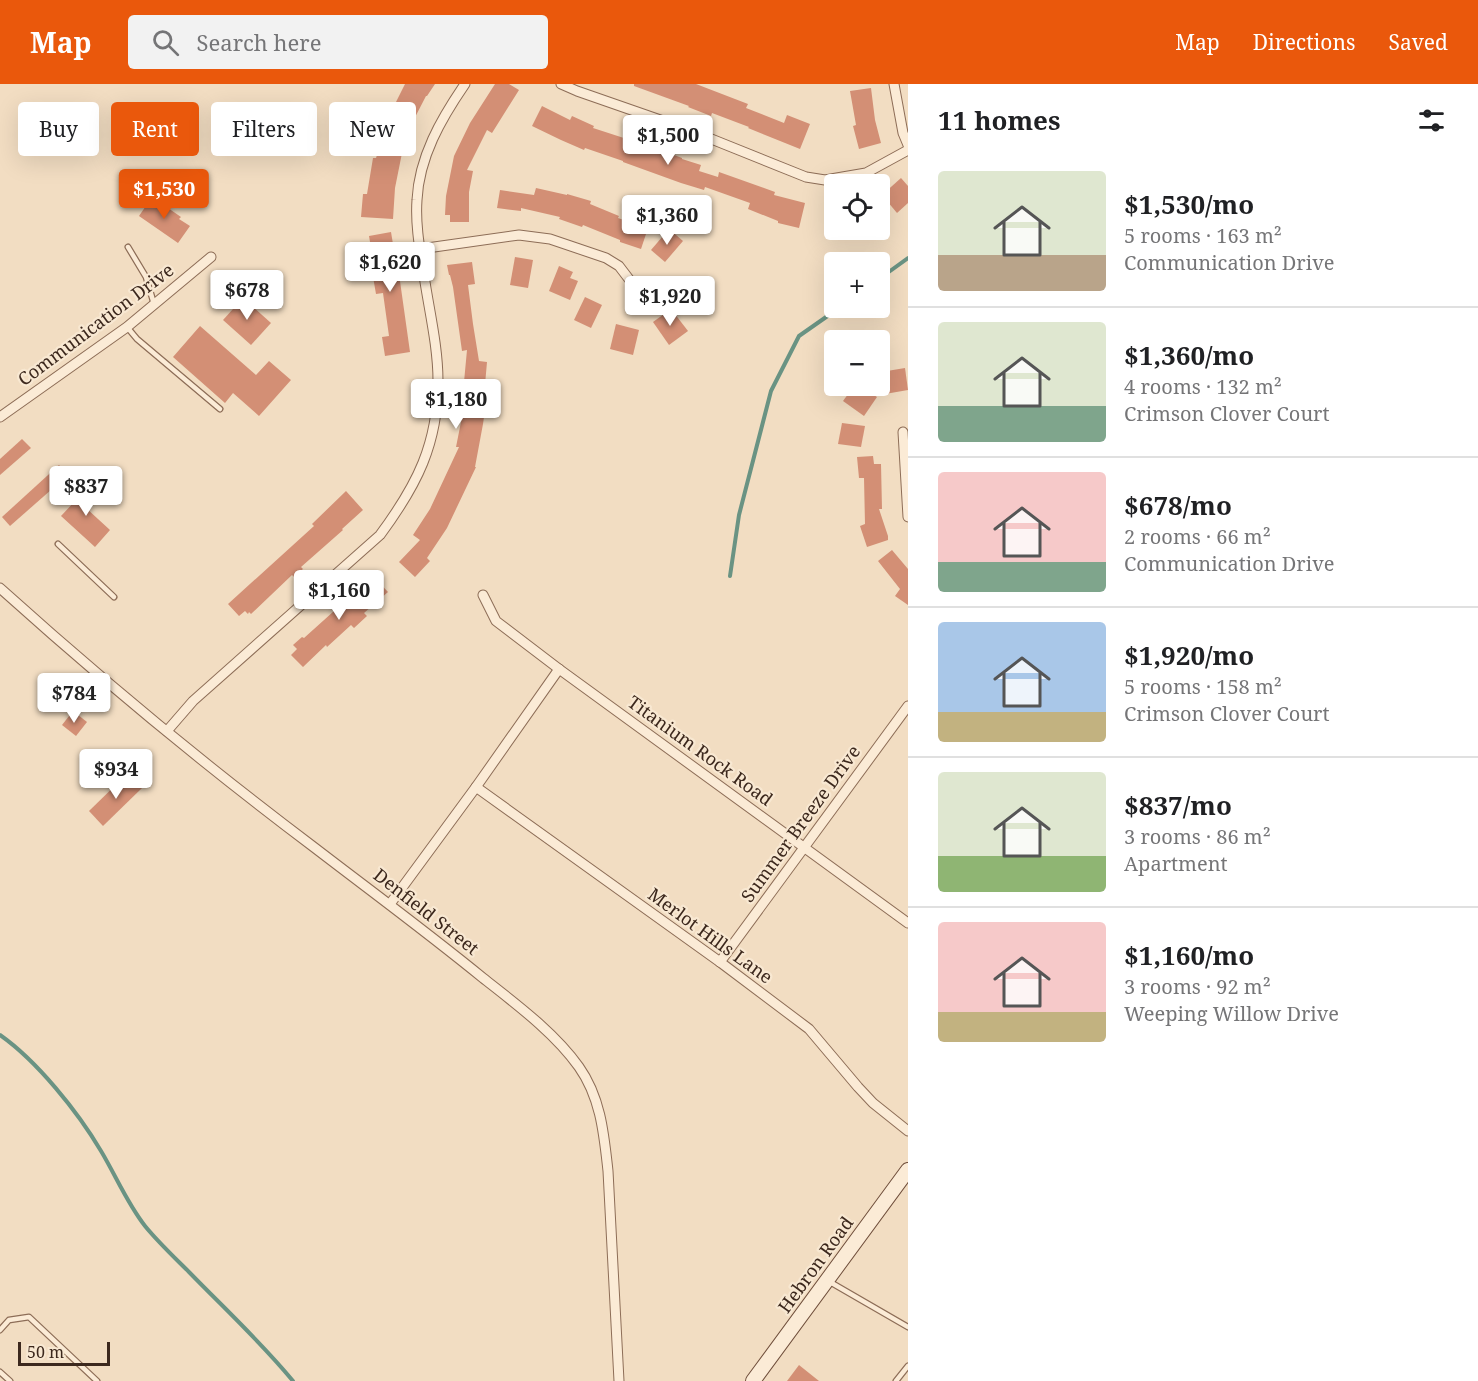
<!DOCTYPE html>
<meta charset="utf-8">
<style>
:root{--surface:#fff;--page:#f2f2f2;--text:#202124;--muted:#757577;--line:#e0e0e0;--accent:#ea580c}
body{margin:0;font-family:"Noto Serif",serif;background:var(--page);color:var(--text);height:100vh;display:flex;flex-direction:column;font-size:22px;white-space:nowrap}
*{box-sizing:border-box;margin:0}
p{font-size:20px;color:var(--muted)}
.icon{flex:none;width:33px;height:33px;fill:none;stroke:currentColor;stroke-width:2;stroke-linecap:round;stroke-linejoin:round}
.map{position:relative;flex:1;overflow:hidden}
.sheet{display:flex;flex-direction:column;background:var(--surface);width:570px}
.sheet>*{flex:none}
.banner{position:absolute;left:18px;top:18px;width:570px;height:54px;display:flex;gap:12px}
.buttons{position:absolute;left:824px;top:90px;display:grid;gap:12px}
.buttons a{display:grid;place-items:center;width:66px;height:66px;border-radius:6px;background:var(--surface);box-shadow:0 6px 24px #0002;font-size:30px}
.scale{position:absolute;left:18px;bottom:15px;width:92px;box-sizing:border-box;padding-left:6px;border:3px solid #3c281d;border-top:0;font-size:16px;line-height:21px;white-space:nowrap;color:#3c281d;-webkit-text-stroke:4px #f8e8d2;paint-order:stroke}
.price{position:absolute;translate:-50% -51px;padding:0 14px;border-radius:6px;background:#fff;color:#222;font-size:20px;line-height:39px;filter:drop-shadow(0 2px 3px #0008)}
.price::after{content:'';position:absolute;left:50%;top:36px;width:18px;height:14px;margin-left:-9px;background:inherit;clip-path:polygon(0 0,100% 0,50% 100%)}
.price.selected{background:var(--accent);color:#fff}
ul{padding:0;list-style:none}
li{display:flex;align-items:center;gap:18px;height:150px;padding:0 30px}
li+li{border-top:2px solid var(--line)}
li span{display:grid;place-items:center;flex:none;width:168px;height:120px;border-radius:6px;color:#555}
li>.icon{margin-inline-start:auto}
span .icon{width:72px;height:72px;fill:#fffc;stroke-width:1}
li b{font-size:26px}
h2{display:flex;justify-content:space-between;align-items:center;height:72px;padding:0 30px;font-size:26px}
.pill{padding:0 21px;border-radius:6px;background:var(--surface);box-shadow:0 6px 24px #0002;font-size:21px;line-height:54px}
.pill.selected{background:var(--accent);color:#fff}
header{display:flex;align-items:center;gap:36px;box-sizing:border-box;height:84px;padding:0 30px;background:var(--accent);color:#fff}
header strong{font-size:28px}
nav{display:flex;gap:33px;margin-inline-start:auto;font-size:21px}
.search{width:420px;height:54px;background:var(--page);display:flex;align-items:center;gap:15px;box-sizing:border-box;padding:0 21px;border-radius:6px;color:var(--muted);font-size:22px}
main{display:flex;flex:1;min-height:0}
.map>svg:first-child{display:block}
</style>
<header>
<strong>Map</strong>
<div class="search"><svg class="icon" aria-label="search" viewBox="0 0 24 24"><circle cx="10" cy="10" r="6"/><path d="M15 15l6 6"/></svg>Search here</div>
<nav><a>Map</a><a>Directions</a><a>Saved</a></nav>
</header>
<main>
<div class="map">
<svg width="908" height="1297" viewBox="0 0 908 1297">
<rect width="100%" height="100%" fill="#f2ddc2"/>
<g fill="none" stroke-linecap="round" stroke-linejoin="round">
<g stroke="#6a9383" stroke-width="4">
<path d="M879,195L908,174"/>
<path d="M730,492L739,431L771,307L799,252L839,224"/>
<path d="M0,951C37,977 78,1028 101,1067C116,1092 127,1119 145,1142C158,1158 174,1173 189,1188C224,1224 261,1258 293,1297"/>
</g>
</g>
<g fill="#d38f75">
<path d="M405,0H435L427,12H426L410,43L402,69L395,104L393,135L361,133L363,110H367L373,74H376L391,28Z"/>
<path d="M495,0H509L519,6L492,49L487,46L467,86L473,87L469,108V138H450V131H445L446,112L454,72L470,39Z"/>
<path d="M634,0H696L748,20L746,24L784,39L787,31L810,40L800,65L748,44L749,43L712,29L711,32L688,23L689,22L634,2Z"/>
<path d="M871,4L875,36L881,59L859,65L853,42L856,41L850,7Z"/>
<path d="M542,22L570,36L572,32L594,42L593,44L630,56L631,55L682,74V75L701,81L699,87L718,93L719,88L775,108L774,111L805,119L799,144L778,139V137L748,125L750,119L705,103L704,106L681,99L623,78V77L585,64L584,66L561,56L532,42Z"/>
<path d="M901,94L908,102V119L897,129L882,111Z"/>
<path d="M536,104L567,111V110L591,117L590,120L619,132L618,134L648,144L641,165L620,158V156L583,141L582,143L559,135L560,133L521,124V127L497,124L500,106L534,111Z"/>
<path d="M152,113L181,133L179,135L190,142L178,159L139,132Z"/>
<path d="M669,145L683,157L665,178L651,166Z"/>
<path d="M391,148L397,184L398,183L410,268L385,272L382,253L389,252L383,209L376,210L372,187H375L369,152Z"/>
<path d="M515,173L533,176L528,204L510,201Z"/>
<path d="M472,178L475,200L468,201L473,240L479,277L487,278L484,312H487L483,340L475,383H476L447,444L427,474L430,477L415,493L399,478L420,456L413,451L430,425L459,363H456L462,333L467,298H464L467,266L462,267L453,203L450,191H449L447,181Z"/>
<path d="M559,182L573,188L570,194L578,197L570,216L549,207Z"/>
<path d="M673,193L700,196L697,220L670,217Z"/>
<path d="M585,213L602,221L591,244L574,236Z"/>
<path d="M243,214L271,239L251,261L223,236Z"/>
<path d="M671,225L688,247L669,261L653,238Z"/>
<path d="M616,240L639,246L633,271L610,265Z"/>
<path d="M200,242L256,291L269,277L291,296L259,332L233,309L225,319L173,273Z"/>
<path d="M905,284L908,306L885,310L881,288Z"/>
<path d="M854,302H860L877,313L864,332L843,317Z"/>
<path d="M842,339L865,342L861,363L838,360Z"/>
<path d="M22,355L31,364L0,391V375Z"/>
<path d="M873,372L874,380H881L882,425H879L888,452V456L867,463L860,442L865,440L864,394H859L857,373Z"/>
<path d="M59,381L68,391L10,442L2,433Z"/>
<path d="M92,399L101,407L86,424L110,446L95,463L61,432Z"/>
<path d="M346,407L363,426L342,445L343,446L301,483L303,485L294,493L292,491L251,530L249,528L248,530L245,527L239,532L228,520L314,442L312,440Z"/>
<path d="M892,466L908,485V521L895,512L900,505L878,477Z"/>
<path d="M373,492L388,508L364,529L367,532L354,544L351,541L327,563L326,561L303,583L291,571L297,565L293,561L302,553L304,554Z"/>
<path d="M73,627L87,638L76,652L62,641Z"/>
<path d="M128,689L142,704L103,742L89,727Z"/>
<path d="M799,1281L819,1297H787Z"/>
</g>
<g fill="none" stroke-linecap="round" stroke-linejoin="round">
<g stroke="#8d6d57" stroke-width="7">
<g id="lane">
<path d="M128,163L146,193L154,220"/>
<path d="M127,243L137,255L220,325"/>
<path d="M58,460L114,513"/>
<path d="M830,1198L908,1243"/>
<path d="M0,1246L9,1236L29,1233L97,1297"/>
<path d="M0,1288L10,1297"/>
<path d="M896,1297L908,1282"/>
</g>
</g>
<g stroke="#8d6d57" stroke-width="11">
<g id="street">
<path d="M561,0L577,7L689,46L806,93L825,96L866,89L908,66"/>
<path d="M894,0L903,49L908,61"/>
<path d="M420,165L519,151L550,155L606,174L619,182L635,203"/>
<path d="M0,333L127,243L211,173"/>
<path d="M903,348L908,433"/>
<path d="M0,504C101,595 206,682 315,764C371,807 428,849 483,894C516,920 555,949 579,983C601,1014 604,1051 608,1087L619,1297"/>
<path d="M483,511L496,537L559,585L908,839"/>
<path d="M167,647L193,617L380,451C417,401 438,360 438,297C438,264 430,230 425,198C421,171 415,143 417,116C419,73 441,35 465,0"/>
<path d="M476,703L720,878L809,945L858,1003L873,1019L908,1047"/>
<path d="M390,820L476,703L559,585"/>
<path d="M720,878L908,622"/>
</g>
</g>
<g stroke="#6f4e3b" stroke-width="16">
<path id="secondary" d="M753,1297L908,1086"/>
</g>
<use href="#lane" stroke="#fbebd6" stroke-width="4.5"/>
<use href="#street" stroke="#fbebd6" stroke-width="9"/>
<use href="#secondary" stroke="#fbebd6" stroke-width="14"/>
</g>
<g text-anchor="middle" stroke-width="4.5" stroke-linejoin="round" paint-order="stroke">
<g font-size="18" fill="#3c281d" stroke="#f8e8d2">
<text transform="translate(96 241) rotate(-37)" y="6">Communication Drive</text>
<text transform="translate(700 667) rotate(36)" y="6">Titanium Rock Road</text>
<text transform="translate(801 740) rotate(-54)" y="6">Summer Breeze Drive</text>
<text transform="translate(426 828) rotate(38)" y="6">Denfield Street</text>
<text transform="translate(710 852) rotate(36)" y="6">Merlot Hills Lane</text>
<text transform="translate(816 1181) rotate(-54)" y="6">Hebron Road</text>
</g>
</g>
</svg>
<div class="buttons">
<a><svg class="icon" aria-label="locate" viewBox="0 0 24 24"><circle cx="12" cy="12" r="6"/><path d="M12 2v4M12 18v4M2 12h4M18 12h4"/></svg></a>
<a>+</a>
<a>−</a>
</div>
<div class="scale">50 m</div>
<b class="price" style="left:668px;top:82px">$1,500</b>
<b class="price selected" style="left:164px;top:136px">$1,530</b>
<b class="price" style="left:667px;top:162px">$1,360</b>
<b class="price" style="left:390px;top:209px">$1,620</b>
<b class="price" style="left:247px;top:237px">$678</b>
<b class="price" style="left:670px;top:243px">$1,920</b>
<b class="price" style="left:456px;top:346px">$1,180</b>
<b class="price" style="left:86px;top:433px">$837</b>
<b class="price" style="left:339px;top:537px">$1,160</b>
<b class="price" style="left:74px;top:640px">$784</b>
<b class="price" style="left:116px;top:716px">$934</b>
<div class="banner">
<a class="pill">Buy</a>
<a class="pill selected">Rent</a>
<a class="pill">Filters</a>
<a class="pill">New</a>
</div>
</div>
<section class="sheet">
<h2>11 homes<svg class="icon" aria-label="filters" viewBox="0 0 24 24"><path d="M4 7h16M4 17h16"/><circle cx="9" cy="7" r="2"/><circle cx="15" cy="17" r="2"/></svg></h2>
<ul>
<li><span style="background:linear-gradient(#dfe7d0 70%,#b9a48a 0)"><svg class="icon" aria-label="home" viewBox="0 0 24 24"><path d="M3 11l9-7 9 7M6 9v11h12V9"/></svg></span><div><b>$1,530/mo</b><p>5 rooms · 163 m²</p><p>Communication Drive</p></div></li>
<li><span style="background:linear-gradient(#dfe7d0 70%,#7fa58c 0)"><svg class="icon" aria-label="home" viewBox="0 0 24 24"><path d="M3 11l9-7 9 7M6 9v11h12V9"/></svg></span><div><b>$1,360/mo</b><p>4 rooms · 132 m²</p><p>Crimson Clover Court</p></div></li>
<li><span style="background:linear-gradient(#f6c9c9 75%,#7fa58c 0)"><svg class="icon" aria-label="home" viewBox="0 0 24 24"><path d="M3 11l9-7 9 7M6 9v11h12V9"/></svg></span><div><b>$678/mo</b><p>2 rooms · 66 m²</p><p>Communication Drive</p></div></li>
<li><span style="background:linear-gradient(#a9c7e8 75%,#c2b280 0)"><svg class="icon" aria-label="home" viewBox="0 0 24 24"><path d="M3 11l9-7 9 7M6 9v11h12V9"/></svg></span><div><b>$1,920/mo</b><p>5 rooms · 158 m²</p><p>Crimson Clover Court</p></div></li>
<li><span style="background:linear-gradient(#dfe7d0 70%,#8fb573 0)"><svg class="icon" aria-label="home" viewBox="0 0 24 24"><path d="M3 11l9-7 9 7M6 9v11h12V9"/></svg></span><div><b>$837/mo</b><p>3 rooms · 86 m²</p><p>Apartment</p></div></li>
<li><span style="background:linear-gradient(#f6c9c9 75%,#c2b280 0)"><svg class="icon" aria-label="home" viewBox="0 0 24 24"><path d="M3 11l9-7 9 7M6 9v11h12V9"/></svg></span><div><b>$1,160/mo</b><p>3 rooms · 92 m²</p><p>Weeping Willow Drive</p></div></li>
</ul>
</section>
</main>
